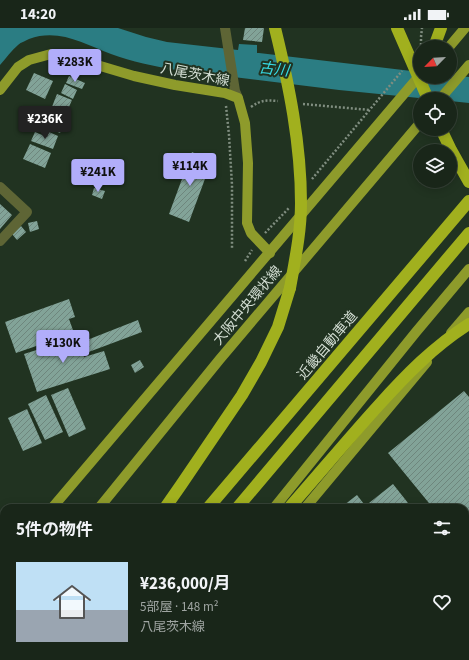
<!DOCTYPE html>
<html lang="ja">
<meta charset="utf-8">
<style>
:root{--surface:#192619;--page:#263226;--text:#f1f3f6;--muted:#9fa5a2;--line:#374338;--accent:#b1adfa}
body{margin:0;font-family:"Source Sans 3","Noto Sans JP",sans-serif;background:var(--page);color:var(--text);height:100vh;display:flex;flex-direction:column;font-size:15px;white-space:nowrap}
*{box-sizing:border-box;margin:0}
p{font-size:13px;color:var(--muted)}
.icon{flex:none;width:22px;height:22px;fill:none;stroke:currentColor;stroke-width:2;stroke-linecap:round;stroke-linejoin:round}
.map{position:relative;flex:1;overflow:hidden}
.sheet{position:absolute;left:0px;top:476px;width:469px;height:156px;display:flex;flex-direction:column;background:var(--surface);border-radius:12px 12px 0 0;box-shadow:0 2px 10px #0003,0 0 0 1px var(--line)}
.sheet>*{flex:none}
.needle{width:26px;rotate:246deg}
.buttons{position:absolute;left:413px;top:12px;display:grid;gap:8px}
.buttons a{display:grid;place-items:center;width:44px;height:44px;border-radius:50%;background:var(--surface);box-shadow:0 2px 10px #0003,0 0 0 1px var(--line);font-size:20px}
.price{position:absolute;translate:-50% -34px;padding:0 9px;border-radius:4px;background:var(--accent);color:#111;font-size:13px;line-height:26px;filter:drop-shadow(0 1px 2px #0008)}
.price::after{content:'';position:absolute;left:50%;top:24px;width:12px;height:9px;margin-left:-6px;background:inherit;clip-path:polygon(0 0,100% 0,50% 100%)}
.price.on{background:#222;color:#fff}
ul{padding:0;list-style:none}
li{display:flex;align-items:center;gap:12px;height:100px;padding:0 16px}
li span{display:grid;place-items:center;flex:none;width:112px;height:80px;border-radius:0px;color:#555}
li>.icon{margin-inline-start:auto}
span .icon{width:48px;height:48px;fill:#fffc;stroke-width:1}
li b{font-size:17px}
h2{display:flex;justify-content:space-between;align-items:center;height:48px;padding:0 16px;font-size:17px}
.status{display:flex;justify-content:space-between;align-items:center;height:28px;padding:0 20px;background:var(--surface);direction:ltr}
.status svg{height:11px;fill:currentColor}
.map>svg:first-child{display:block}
</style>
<div class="status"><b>14:20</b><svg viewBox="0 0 49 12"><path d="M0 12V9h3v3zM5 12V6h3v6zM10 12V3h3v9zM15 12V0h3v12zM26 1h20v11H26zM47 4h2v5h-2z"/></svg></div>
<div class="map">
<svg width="469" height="632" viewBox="0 0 469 632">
<defs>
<pattern id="building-hatch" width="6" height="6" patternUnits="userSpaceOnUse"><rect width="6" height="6" fill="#82a398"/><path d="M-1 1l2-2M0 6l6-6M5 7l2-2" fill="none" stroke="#6e867d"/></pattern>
</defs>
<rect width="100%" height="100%" fill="#213321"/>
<path fill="#2b7d83" d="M0,0H118L146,9L167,14L238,22L239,16L257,17V25H259L420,44V49H450V47L469,49V75L450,73V71H429L339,62L176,42C154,38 132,34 111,26C84,16 59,0 29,11C26,13 21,14 18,17C12,22 6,30 0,37Z"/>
<g fill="url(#building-hatch)">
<path d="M245,0H264L262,14L243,12Z"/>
<path d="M34,45L53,53L45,71L26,62Z"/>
<path d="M69,48L85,55L82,61L66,55Z"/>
<path d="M65,56L77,62L73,71L61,65Z"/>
<path d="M57,66L72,72L62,95L48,89Z"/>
<path d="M46,91L63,98L60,105L43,98Z"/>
<path d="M35,104L47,109L49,104L58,108L53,121L31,113Z"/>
<path d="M30,116L51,125L45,140L23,131Z"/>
<path d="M192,124L212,132L189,194L169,186Z"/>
<path d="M94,160L105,163L102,171L92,167Z"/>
<path d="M0,176L12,187L0,201Z"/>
<path d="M37,193L39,201L30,204L28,195Z"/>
<path d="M21,198L26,204L17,212L12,206Z"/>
<path d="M69,271L75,289L69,291L74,305L16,325L5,294Z"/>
<path d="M138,292L142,304L86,325L82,314Z"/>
<path d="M77,309L84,329L104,323L110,341L37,364L24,326Z"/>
<path d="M140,332L144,339L135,345L131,337Z"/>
<path d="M68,360L86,401L69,409L51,367Z"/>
<path d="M464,363L469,369V525L465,520V480H433L388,425Z"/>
<path d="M46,367L63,404L45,412L28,376Z"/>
<path d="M27,381L42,415L23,423L8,390Z"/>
<path d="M393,456L412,480H373L369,475Z"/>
<path d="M357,467L367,480H346L344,477Z"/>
<path d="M469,548V560H466L465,549Z"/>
<path d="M465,574L469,585V604L465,605Z"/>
<path d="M465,617H469V632H463L462,628H465Z"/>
<path d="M262,628H279L281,632H263Z"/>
<path d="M282,628H306L307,632H283Z"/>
<path d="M316,628H334L335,629L326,632H318Z"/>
<rect x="424" y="628" width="14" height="4"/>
</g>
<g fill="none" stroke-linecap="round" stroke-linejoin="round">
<g stroke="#808e80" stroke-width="2.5" stroke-dasharray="2 2" stroke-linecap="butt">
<path d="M421,17V9L422,0"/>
<path d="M303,76L370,82"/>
<path d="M226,78L229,107L232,157V221"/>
<path d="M251,79C261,72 266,72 278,73"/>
<path d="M312,151L402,43"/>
<path d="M265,205L289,180"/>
<path d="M245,233L252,222"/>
<path d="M0,523L4,519"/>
</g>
<path stroke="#5e6535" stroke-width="7" d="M414,632V628"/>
<g stroke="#5e6535" stroke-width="10">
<path d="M225,0L235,63L238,70"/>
<path d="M0,159L27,184L0,213"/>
<path d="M465,540L469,538"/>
<path d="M465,613L469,612"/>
<path d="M234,632L245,628"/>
<path d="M384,632L397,628"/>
</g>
<g stroke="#8e9b2b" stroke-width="10">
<path d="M449,19L465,0"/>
<path d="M0,62L18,39L29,32L51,26L70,29L134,48L175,57L225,65L238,70L245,95L248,135L247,195L251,205L270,225"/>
<path d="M440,71L469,37"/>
<path d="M451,305L469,284"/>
<path d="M52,480L420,47"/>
<path d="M99,480L220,331L420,95"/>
<path d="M274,480L416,304L469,241"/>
<path d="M305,480L427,334"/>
<path d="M0,540L4,535"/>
<path d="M0,575L4,568"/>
<path d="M0,602L4,597"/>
<path d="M156,632L160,628"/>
<path d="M182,632L185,628"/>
</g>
<g stroke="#a1b01e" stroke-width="12">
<path d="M434,19L441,0"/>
<path d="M441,101L451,122L469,154"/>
<path d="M165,480L181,457L242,367L261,334L278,299L290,260"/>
<path d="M208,480L469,173"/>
<path d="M237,480L469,205"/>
<path d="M56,632L59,628"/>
<path d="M79,632L82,628"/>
<path d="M108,632L112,628"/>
<path d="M140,632L144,628"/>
</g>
<g stroke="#a1b01e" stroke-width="12">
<path d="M275,0C289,57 301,116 301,175C301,204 295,232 290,260"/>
<path d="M397,0L428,71"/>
<path d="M289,480C319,446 348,411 378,378C405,348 434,318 469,296"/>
</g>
</g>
<g text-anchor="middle" stroke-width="4" stroke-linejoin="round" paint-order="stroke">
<g font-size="14" fill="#d3ded3" stroke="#213321">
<text transform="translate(195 46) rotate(11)" y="5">八尾茨木線</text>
<text transform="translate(247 277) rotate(-50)" y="5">大阪中央環状線</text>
<text transform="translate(327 317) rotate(-50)" y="5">近畿自動車道</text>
</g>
<g font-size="15" font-style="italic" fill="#36d9e2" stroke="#213321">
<text transform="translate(274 41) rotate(7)" y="5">古川</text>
</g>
</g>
</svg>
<div class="buttons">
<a><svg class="needle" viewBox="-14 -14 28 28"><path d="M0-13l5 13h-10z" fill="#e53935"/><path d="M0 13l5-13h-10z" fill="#9fa5a2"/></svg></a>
<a><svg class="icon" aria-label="locate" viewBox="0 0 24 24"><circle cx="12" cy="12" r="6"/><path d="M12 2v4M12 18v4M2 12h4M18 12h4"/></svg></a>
<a><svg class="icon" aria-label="layers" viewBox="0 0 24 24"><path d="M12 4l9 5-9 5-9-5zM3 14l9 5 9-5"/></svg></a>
</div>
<b class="price" style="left:75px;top:55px">¥283K</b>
<b class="price on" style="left:45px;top:112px">¥236K</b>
<b class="price" style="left:190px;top:159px">¥114K</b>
<b class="price" style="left:98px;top:165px">¥241K</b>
<b class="price" style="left:63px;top:336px">¥130K</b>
<section class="sheet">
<h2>5件の物件<svg class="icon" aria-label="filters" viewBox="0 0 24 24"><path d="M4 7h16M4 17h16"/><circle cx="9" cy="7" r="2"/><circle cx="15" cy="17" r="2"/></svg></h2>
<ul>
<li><span style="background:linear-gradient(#bfe0f5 60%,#9aa5b1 0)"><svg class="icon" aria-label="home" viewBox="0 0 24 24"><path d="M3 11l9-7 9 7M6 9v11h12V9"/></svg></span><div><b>¥236,000/月</b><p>5部屋 · 148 m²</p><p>八尾茨木線</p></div><svg class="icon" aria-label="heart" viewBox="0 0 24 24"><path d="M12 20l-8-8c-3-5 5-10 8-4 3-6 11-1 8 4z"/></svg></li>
</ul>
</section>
</div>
